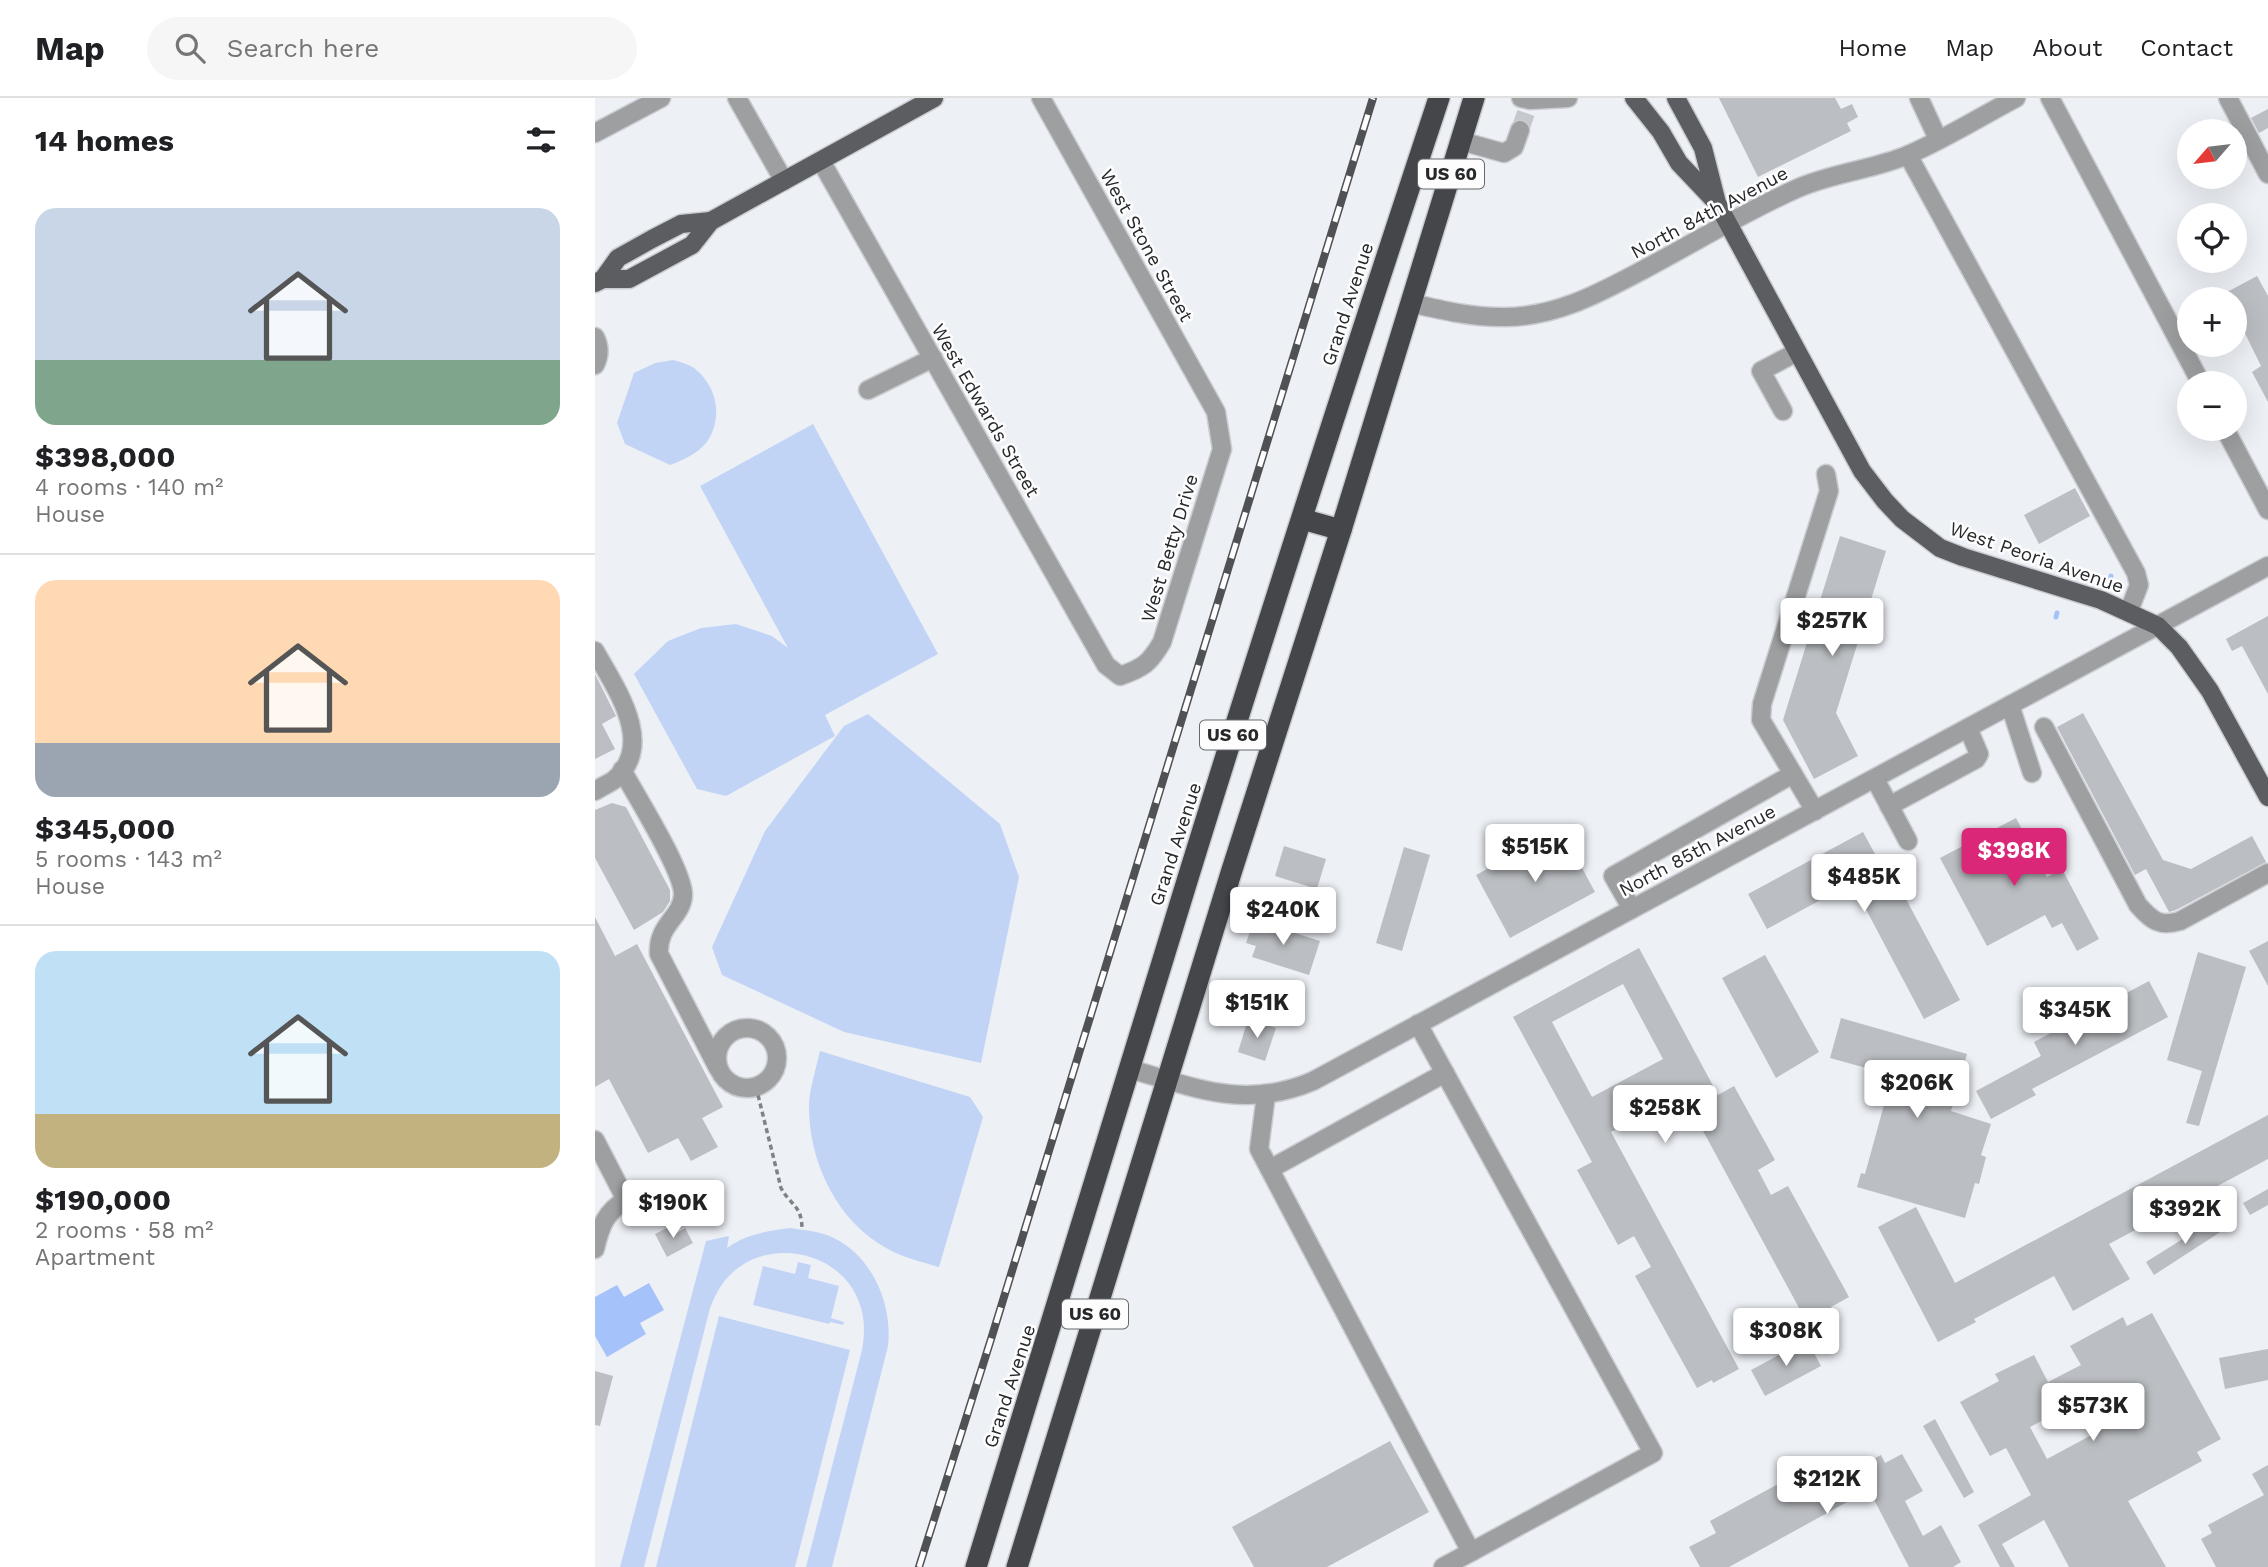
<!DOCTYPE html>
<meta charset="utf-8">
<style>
:root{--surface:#fff;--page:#f6f6f6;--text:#202124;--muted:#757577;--line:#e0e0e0;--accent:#db2777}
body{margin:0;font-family:"Work Sans",sans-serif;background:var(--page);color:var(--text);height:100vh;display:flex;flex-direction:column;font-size:26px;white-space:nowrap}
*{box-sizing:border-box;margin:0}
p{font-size:23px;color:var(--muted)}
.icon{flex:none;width:38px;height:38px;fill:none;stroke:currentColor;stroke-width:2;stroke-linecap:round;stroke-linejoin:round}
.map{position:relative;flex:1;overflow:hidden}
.drawer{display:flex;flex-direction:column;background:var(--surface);width:595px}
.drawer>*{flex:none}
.needle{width:46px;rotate:242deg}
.tools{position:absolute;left:1582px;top:21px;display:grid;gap:14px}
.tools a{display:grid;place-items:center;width:70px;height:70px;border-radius:50%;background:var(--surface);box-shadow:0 7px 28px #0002;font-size:35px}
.price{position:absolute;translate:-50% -60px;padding:0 16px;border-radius:7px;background:#fff;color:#222;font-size:23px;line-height:46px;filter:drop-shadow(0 2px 4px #0008)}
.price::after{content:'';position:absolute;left:50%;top:42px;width:21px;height:16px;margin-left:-10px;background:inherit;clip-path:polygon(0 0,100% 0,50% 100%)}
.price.current{background:var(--accent);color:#fff}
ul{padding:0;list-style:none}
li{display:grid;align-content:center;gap:14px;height:371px;padding:0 35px}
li+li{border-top:2px solid var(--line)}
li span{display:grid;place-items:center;height:217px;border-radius:21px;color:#555}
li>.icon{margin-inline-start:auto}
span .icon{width:126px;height:126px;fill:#fffc;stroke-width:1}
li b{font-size:30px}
h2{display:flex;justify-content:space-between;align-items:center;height:84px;padding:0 35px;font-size:30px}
header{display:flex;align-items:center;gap:42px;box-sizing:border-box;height:98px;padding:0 35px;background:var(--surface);border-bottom:2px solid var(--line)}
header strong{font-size:33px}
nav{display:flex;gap:38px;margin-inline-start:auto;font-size:24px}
.search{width:490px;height:63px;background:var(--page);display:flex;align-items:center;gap:18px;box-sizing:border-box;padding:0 24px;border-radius:38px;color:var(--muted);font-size:26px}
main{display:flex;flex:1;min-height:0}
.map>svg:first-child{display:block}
</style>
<header>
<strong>Map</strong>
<div class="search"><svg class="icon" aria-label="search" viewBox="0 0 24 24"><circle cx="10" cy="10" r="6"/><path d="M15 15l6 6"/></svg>Search here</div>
<nav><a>Home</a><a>Map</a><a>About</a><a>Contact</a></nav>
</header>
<main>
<section class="drawer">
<h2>14 homes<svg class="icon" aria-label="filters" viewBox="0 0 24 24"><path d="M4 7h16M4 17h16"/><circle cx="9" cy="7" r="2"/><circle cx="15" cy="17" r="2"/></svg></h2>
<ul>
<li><span style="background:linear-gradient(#c9d6e8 70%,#7fa58c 0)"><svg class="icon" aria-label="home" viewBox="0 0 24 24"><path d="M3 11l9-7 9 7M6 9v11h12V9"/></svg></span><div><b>$398,000</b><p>4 rooms · 140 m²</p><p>House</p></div></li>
<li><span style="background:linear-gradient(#ffd9b3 75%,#9aa5b1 0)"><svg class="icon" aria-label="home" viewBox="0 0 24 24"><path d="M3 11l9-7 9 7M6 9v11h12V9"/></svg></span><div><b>$345,000</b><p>5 rooms · 143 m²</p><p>House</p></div></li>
<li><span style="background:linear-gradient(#bfe0f5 75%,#c2b280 0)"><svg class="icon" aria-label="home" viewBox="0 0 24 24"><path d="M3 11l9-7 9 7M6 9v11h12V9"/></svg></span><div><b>$190,000</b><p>2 rooms · 58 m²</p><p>Apartment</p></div></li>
</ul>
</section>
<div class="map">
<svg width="1673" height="1469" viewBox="0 0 1673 1469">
<rect width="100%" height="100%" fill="#edf0f5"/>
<g fill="#c2d4f5">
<path d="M78,262C85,264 93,266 99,270C120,286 128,315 115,339C108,353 89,362 75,367L30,346L22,325L39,275L60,265Z"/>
<path d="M218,326L343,556L230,617L240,638L131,698L102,691L39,576L73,543L106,530L141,526L177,538L193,550L105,388Z"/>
<path d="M273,616L405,726L424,779L386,965L249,934L127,877L117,849L170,733L249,628Z"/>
<path d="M225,953L375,999L388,1019L344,1169C327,1164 309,1160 293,1151C242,1124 213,1063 214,1006C215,989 221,971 225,953Z"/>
<path d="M195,1130C208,1132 220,1133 232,1137C276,1154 298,1205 293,1248L237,1469H211L267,1252C270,1235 270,1219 264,1204C245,1152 172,1138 134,1178C125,1187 120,1198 115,1210L49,1469H25L111,1143L134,1138L132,1150C151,1136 172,1133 195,1130Z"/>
<path d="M203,1164L216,1167L213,1180L244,1188L236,1220L249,1224L248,1227L235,1224L234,1226L158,1207L168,1168L200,1176Z"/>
<path d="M124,1218L255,1252L200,1469H61Z"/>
</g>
<path fill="#a5c2fa" d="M54,1185L69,1212L45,1225L51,1236L12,1259L0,1238V1199L22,1187L29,1199Z"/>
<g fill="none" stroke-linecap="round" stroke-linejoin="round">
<g stroke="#a5c2fa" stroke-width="5">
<path d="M1515,481L1516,478"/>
<path d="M1461,519L1462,515"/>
</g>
</g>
<g fill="#bbbec2" fill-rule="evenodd">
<path d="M1124,0H1240L1246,11L1257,6L1263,19L1252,25L1256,33L1163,79Z"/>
<path d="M1673,11V30L1664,35L1656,20Z"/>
<path d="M1662,178L1673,198V304L1657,274L1666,268L1640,215V201H1619Z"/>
<path d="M1480,390L1495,418L1444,446L1429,417Z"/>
<path d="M1245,438L1291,453L1241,615L1263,658L1219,681L1188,622Z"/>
<path d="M1673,518V596L1647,548L1637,553L1631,541Z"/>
<path d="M0,576L21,618L7,626L20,651L0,661Z"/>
<path d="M1488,615L1568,762L1596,771L1657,738L1671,764L1581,812L1574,814L1551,771L1540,777L1462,629Z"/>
<path d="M17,705L31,709L75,792V803L68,814L39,832L0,760V712Z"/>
<path d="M1421,720L1452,779L1467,771L1504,841L1482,853L1467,825L1457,830L1450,817L1392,848L1345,760Z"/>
<path d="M966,731L1000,794L915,840L881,777Z"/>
<path d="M1268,734L1298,789L1303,786L1365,902L1329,921L1257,785L1172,831L1153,796Z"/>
<path d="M689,748L731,761L722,791L680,778Z"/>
<path d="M809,749L835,757L807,853L781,845Z"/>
<path d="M0,819L20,858L42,846L128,1009L107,1020L123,1049L96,1063L83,1040L53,1055L14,981L0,989Z"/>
<path d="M659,822L725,843L714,877L657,859L661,848L651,845Z"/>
<path d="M1673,843V888L1654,853Z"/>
<path d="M1044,850L1123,997L1139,988L1180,1062L1163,1072L1176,1097L1193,1088L1254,1199L1236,1209L1241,1218L1216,1232L1088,996L1016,1034L1144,1271L1118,1285L1117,1282L1102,1290L1040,1178L1056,1169L1039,1138L1023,1147L982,1072L997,1064L918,919ZM1028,886L1068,961L997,999L957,924Z"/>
<path d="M1603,854L1651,869L1604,1028L1591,1025L1607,973L1572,962Z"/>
<path d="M1170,857L1224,954L1181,980L1127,880Z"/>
<path d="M1554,883L1573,919L1437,991L1441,997L1396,1021L1381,993L1446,958L1439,944Z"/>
<path d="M1246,920L1372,956L1356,1013L1396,1026L1386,1057L1391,1059L1384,1086L1380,1085L1370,1120L1262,1089L1266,1075L1270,1076L1289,1007L1284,1005L1293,976L1235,960Z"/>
<path d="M653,921L681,930L670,963L643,954Z"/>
<path d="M1673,1017V1061L1514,1146L1535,1181L1478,1213L1459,1178L1379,1221L1381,1224L1343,1244L1283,1129L1321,1109L1360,1185Z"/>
<path d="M1673,1091V1107L1655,1117L1648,1105Z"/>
<path d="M1623,1119L1630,1131L1559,1177L1551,1164Z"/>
<path d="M78,1127L82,1135L90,1130L98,1145L72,1159L60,1136Z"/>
<path d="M1557,1215L1626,1341L1602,1354L1607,1363L1533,1403L1571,1469H1474L1449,1422L1407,1446L1420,1469H1405L1383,1427L1436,1397L1411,1350L1395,1358L1365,1304L1404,1283L1400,1276L1439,1257L1453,1284L1486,1267L1475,1248L1528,1219L1532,1228ZM1499,1295L1517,1326L1452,1361L1435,1329Z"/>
<path d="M1212,1242L1226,1268L1170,1298L1156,1272Z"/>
<path d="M1673,1251V1282L1630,1291L1624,1260Z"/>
<path d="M0,1273L18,1278L5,1328L0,1327Z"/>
<path d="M1340,1321L1379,1394L1369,1400L1328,1328Z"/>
<path d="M795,1343L834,1414L732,1469H659L637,1429Z"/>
<path d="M1307,1356L1328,1393L1310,1403L1328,1438L1346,1427L1366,1464L1358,1469H1314L1274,1392L1134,1469H1105L1094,1449L1121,1435L1115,1423L1200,1377L1210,1396L1286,1357L1290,1365Z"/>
<path d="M1673,1367V1469H1621L1606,1441L1617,1435L1613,1427L1669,1397L1657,1376Z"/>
</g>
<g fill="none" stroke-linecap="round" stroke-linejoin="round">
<path stroke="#c5c8cc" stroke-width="18" stroke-dasharray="18 9" stroke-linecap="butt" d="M925,32L932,12"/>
<g stroke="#c9ccd0" stroke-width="21">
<g id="minor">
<path d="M142,0L189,83"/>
<path d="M926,0L935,2L973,0"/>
<path d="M1324,0L1343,41"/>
<path d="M1455,0L1606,285"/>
<path d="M1633,0L1673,76"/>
<path d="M0,35L66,0"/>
<path d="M866,43L909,55L919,49L925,32"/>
<path d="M1313,57L1541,475L1544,487L1534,513"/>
<path d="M226,63L511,567L525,578C548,570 555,565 567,544L627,351L621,314L446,0"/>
<path d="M816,205C846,212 875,219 906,219C958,220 1001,197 1046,173C1097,146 1147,115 1201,91C1236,75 1277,72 1313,57C1350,41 1385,19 1421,0"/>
<path d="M0,239C5,249 5,257 0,267"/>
<path d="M273,292L338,260"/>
<path d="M1188,313L1166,273L1202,254"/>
<path d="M1630,331L1673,412"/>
<path d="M0,553C19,588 62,646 19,682C13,686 6,689 0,693"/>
<path d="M1415,607L1437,675"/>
<path d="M1449,629L1543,807C1557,823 1565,829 1585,823L1673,775"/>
<path d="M27,672C40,696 90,775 88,798C86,820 62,827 64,856L123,970"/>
<path d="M1280,681L1313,743"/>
<path d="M1294,708L1381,661L1384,656L1373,630"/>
<path d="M1220,713L1166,622L1167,606L1234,393L1231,376"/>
<path d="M1037,811L1018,778L1198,676"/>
<path d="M823,926L1058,1355L876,1454"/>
<circle cx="152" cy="960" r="30"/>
<path d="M535,971C601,990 650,1012 718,983L1673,468"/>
<path d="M671,997L664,1051L876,1454L848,1469"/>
<path d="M0,1042L31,1102C11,1113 5,1129 0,1151"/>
<path d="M675,1071L850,975"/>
</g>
</g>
<g stroke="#c9ccd0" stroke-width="21">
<g id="major">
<path d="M1039,0L1066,34L1084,65L1121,104"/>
<path d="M1081,0L1108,50L1122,105L1267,373L1290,403L1307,421L1345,450L1368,459L1506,502L1563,528L1584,549L1615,593L1673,699"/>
<path d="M8,181H34L97,147L116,123L339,0"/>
<path d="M0,185L8,181L23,160L57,141L86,126L116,123"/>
</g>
</g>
<g stroke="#c9ccd0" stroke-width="24">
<g id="highway">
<path d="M707,421L746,432"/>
<path d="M381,1469C445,1265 507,1060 570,855C657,569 750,284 844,0"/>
<path d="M422,1469L636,775L746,432L879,0"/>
</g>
</g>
<path stroke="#808286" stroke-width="3.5" stroke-dasharray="5 3.5" stroke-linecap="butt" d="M161,989L186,1090C195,1107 207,1107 207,1131"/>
<use href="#minor" stroke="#9e9fa1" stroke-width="18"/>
<use href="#major" stroke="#5b5d61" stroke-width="18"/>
<use href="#highway" stroke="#44464a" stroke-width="21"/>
<g stroke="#505154" stroke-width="8">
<path id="rail" d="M324,1469L397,1238L778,0"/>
</g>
<use href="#rail" stroke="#fdfdfe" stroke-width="5" stroke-dasharray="16" stroke-linecap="butt"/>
</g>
<g text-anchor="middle" stroke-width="5" stroke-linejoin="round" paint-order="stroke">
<g fill="#fdfdfe" stroke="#67686a" stroke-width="2">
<rect x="823" y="61.5" width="66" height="29" rx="5"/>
<rect x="605" y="622.5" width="66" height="29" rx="5"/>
<rect x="467" y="1201.5" width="66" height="29" rx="5"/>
</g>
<g font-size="18" font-weight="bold" fill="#27282a">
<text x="856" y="82">US 60</text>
<text x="638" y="643">US 60</text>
<text x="500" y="1222">US 60</text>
</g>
<g font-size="19" fill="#27282a" stroke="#fdfdfe">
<text transform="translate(1114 114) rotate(-28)" y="7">North 84th Avenue</text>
<text transform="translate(552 147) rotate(61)" y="7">West Stone Street</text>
<text transform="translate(752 206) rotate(-72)" y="7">Grand Avenue</text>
<text transform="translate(391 312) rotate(60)" y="7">West Edwards Street</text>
<text transform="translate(574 450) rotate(-73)" y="7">West Betty Drive</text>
<text transform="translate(1442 459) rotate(19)" y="7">West Peoria Avenue</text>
<text transform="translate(580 746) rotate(-72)" y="7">Grand Avenue</text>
<text transform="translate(1102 752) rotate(-28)" y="7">North 85th Avenue</text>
<text transform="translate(414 1288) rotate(-72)" y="7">Grand Avenue</text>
</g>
</g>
</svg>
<div class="tools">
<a><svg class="needle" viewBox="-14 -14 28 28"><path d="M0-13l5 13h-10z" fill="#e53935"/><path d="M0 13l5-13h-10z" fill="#757577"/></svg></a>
<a><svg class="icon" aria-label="locate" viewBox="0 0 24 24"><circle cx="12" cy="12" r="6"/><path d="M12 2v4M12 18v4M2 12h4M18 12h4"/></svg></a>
<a>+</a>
<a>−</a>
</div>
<b class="price" style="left:1237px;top:560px">$257K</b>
<b class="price" style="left:940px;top:786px">$515K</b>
<b class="price current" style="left:1419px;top:790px">$398K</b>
<b class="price" style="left:1269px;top:816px">$485K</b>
<b class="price" style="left:688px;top:849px">$240K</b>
<b class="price" style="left:662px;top:942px">$151K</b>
<b class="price" style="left:1480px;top:949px">$345K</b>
<b class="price" style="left:1322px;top:1022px">$206K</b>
<b class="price" style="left:1070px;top:1047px">$258K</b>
<b class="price" style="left:78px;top:1142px">$190K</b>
<b class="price" style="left:1590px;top:1148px">$392K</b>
<b class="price" style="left:1191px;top:1270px">$308K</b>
<b class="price" style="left:1498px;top:1345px">$573K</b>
<b class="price" style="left:1232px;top:1418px">$212K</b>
</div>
</main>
